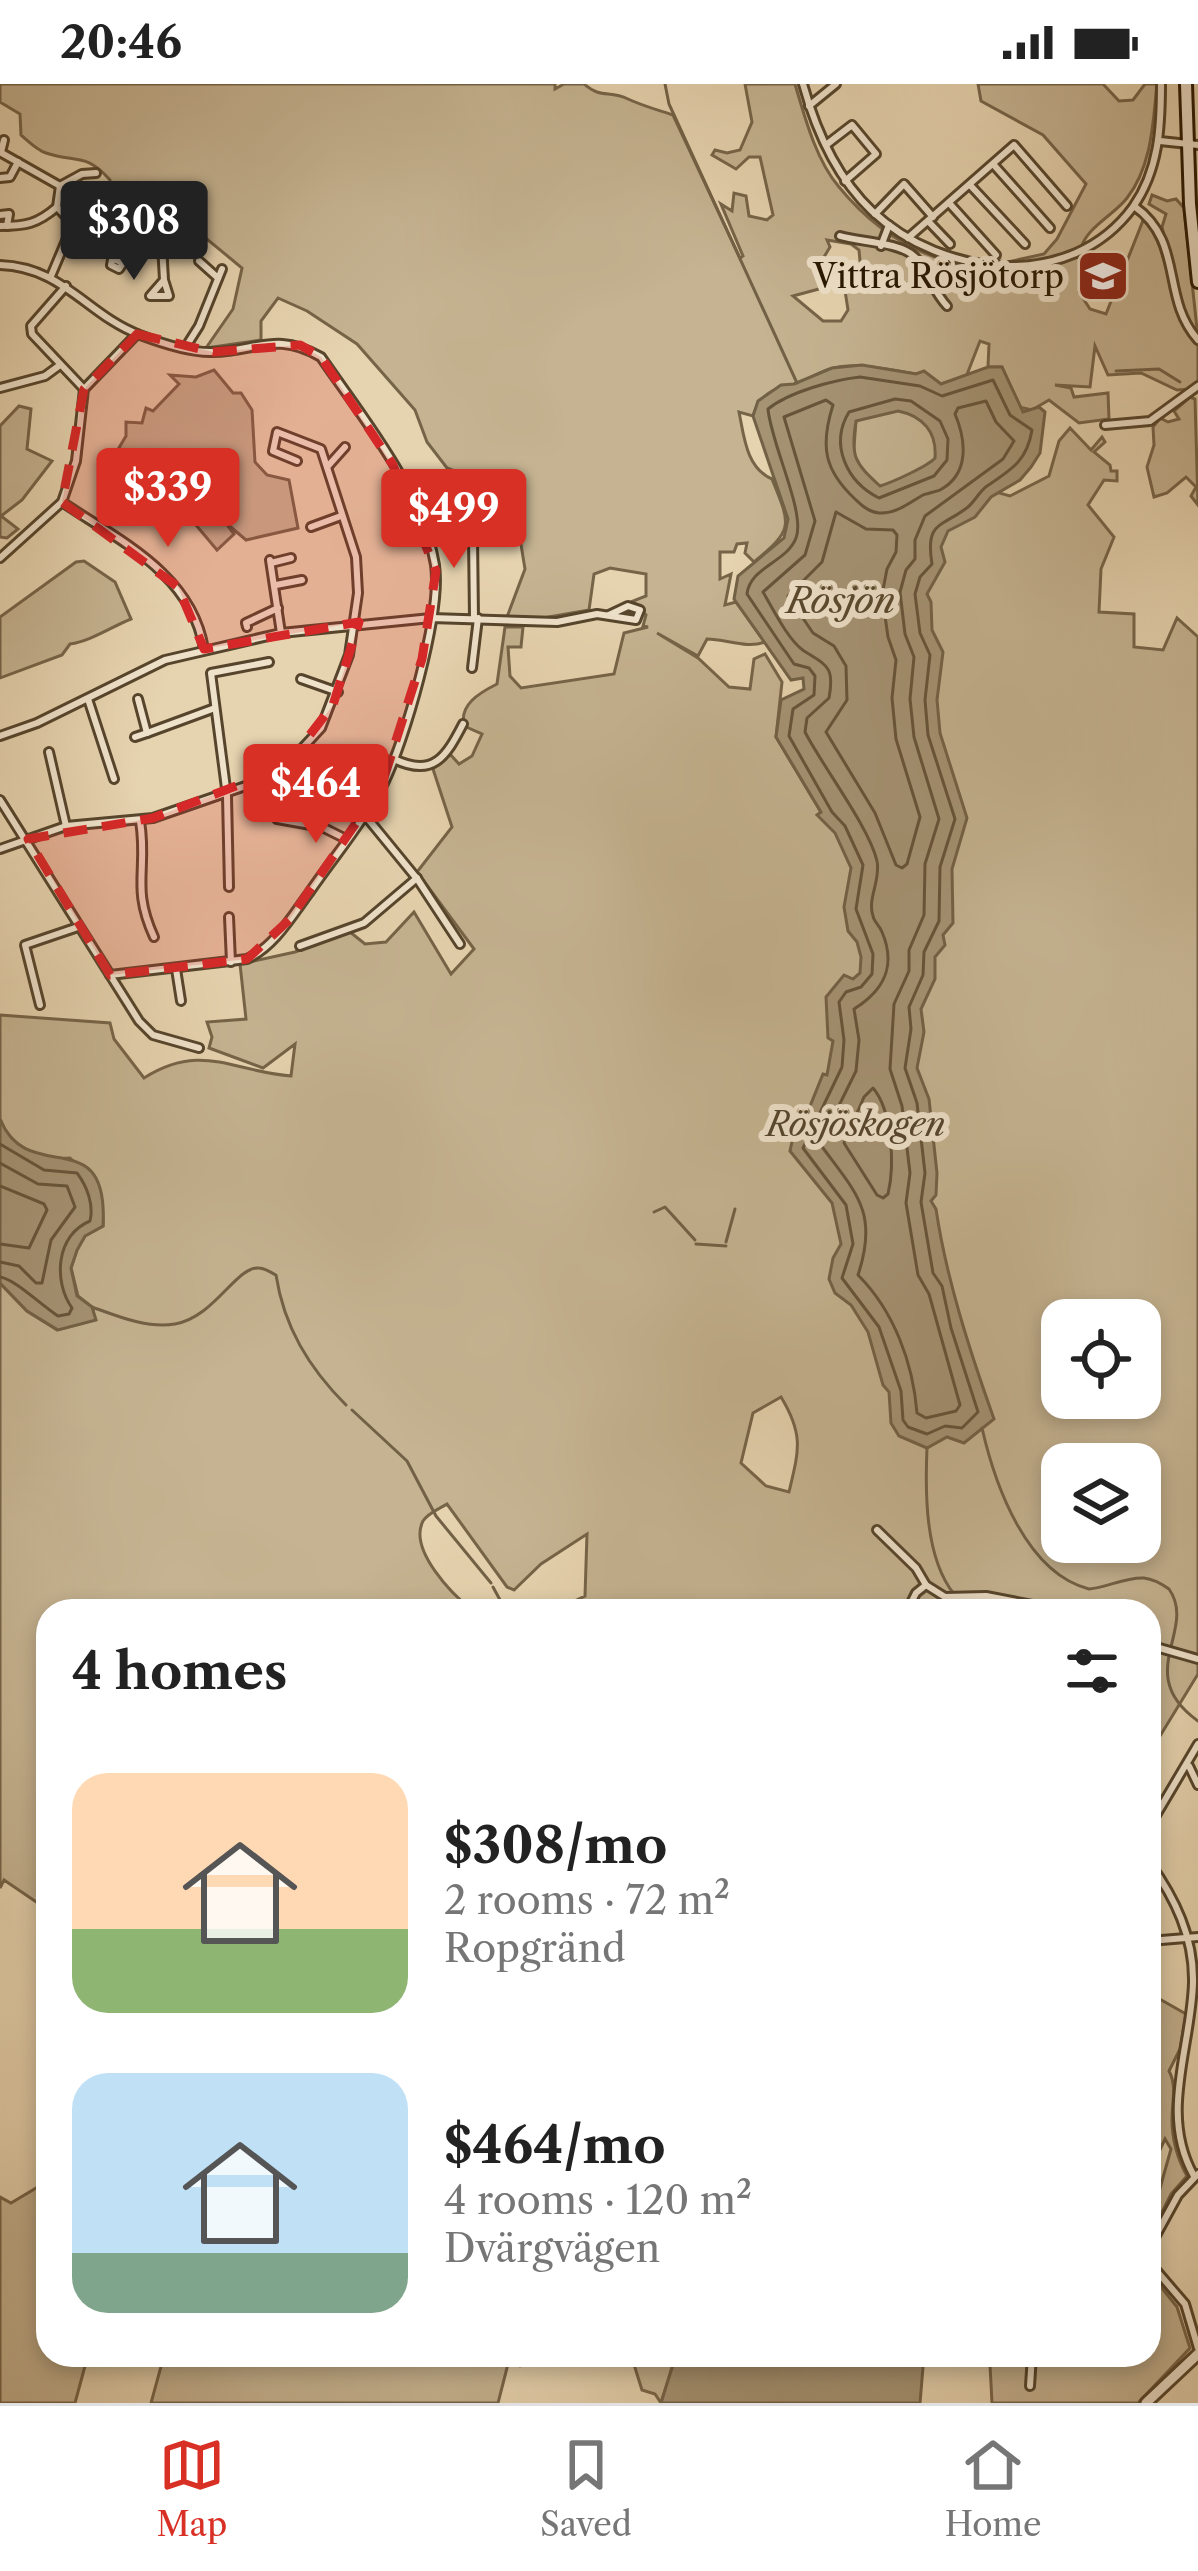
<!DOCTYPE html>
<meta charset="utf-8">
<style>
:root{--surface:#fff;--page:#f2f2f2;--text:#222;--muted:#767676;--line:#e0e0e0;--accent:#d93025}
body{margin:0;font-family:"Libre Caslon Text",serif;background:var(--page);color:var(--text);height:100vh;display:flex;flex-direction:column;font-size:45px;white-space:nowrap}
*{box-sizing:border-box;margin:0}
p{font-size:39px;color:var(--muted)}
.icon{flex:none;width:66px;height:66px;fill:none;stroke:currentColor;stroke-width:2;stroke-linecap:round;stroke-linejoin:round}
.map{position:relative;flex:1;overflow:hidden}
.side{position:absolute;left:36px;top:1515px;width:1125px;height:768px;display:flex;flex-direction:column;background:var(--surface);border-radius:36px;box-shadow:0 6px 18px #0003}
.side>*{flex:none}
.buttons{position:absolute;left:1041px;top:1215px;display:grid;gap:24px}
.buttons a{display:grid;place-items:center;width:120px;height:120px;border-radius:24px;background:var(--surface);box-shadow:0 6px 18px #0003;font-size:60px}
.price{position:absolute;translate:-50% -102px;padding:0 27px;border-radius:12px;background:var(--accent);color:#fff;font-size:39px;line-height:78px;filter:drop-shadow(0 3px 6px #0008)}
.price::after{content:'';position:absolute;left:50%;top:72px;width:36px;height:27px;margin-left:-18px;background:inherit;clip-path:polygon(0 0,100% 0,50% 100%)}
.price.current{background:#222;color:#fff}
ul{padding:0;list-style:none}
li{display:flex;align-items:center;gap:36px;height:300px;padding:0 36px}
li span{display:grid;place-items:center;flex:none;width:336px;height:240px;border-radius:36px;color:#555}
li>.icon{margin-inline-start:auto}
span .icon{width:144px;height:144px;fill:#fffc;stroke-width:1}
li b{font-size:51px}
h2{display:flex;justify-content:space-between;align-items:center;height:144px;padding:0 36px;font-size:51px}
.status{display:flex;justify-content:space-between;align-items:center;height:84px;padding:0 60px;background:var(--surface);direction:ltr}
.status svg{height:33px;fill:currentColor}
.dock{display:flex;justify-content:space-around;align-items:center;height:168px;border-top:3px solid var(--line);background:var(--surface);font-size:33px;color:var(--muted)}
.dock a{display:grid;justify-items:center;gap:6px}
.dock .current{color:var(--accent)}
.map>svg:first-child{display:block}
</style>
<div class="status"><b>20:46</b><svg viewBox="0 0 49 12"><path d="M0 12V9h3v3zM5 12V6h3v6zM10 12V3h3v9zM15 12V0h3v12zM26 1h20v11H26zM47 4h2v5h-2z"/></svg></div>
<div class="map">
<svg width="1198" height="2319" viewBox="0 0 1198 2319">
<rect width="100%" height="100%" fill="#e6d3af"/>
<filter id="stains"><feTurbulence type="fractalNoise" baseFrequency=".00167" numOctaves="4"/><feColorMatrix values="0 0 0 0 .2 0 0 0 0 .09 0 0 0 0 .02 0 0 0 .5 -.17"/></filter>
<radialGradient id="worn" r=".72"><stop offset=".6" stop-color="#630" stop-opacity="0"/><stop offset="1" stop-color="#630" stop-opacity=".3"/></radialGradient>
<g fill="#c5b391" stroke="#766448" stroke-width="3" fill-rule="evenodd">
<path d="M0,0H555V5L564,0H584C601,15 609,6 628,15C643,22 658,26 673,31L740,174L743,172L721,120L732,127L734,109L746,112L749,132L767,136L773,131L760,73H749L736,85L712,71L715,66L727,69L740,66L752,38L745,0H795C805,34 816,76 839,103C902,180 991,203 1084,171L1092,175L1079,208L1090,225L1106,230L1144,134C1173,171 1166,224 1198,258V298L1191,305L1177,306L1141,289L1108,291L1095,262L1090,303L1055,301L1071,304L1074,313L1108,309L1109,335L1079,339L1049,316L1032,326L1019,323L1002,283H988L989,260L980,257L966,293L941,300L924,288L916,290C889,286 858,277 830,285C818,288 807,297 795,300C774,305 760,309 753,332L739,328C744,352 746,384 772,395C791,442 794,445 754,478L745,469L747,459L737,460L734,468H720V495L731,490L725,521L736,518L765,558C747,565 726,555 707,555L698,572L657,549L698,574L729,603L750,605L754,575L765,570L782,598L776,653L825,735L856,337L903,310L999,409L1010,412L1049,392L1059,357L1070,344L1091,366L1102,353L1105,358L1094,368L1110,381L1111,387H1117V397L1104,396L1088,421L1114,453L1101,485L1099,528L1134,530V563L1163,566L1177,534L1198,553V1590L1149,1670V1527H553L585,1512L587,1450L541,1480L514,1506L507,1503L447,1420C439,1425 428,1429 423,1437C408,1466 453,1511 473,1527H48V1826L4,1796L0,1804V1199L27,1227L57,1246L95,1236L92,1223L78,1212L71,1184L77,1166L85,1152L103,1142C105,1109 92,1096 70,1074C40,1076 11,1064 0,1035V931L110,939L114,955L144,994C201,958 231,987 291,992L295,960L263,984L209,964L212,953L207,938L246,935L240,880L295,868L350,848L365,860L386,858L414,828L451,890L474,865L417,788L452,743L432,682L449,669L459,680L472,672L482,650L464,642C459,621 479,609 497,600L505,543H523L521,563H508L510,592L521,604L614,590L624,549L648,543L643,542L646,531L633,517L646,512V490L610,484L594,490L589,526L543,534L507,533L525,485L517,436L483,398L447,384L427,358L415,326L357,260L307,227L278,214L261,237V256L206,264L233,225L242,184L179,132L155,136L142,109L123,120L103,143L86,139L81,116L107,108L110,96C86,68 75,79 46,69C37,66 28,57 21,51L20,30L0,18ZM827,156L851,160L859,166L862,199L844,200L848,226L841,237H823L793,212L830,202L833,188L824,173L830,163ZM1062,1236H1140V1314H1062ZM781,1313C804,1351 799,1366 789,1408L766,1402L741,1379L753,1329ZM1062,1380H1140V1458H1062Z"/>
<path d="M978,0H1103L1119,17L1133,16L1145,0H1157C1153,38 1152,82 1127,114C1114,131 1087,143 1081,164L1049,176L1003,179L1044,170L1057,155L1086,100L1043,51L981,17Z"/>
<path d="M1152,111L1167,117L1176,115L1184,124L1198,254L1185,236L1162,143L1166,130L1149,120Z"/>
<path d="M214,286L233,309H241L252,326L255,378L267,391L289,396L298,444L246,456L225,438L234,450L217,466L190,434L207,419L224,437L207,412L184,434L166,426L108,382L126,352V338L142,339L146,324L153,327L179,300L170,291L196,293Z"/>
<path d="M1190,313L1195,315L1198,421L1191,412L1196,403L1186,393L1167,409L1154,413L1147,383L1154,361L1153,343L1160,334L1168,338L1179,335L1174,327Z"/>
<path d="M19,322L31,325L27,365L52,377L22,416L1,432L18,445L7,454L0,453V342Z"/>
<path d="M84,477L115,498L131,535C111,543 91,557 70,560L62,571L0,594V533L76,478Z"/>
<path d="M1149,1909L1186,1930L1180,1965L1169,1987C1177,2001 1172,2019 1172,2035C1172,2056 1177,2074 1187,2092L1171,2110L1149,2154V2112L1157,2115L1171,2065L1165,2055L1149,2089Z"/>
<path d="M48,2097V2271H88L75,2319H0V2113L11,2119Z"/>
<path d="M1149,2188L1177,2223L1190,2264L1138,2319H992L990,2281L979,2271H1149Z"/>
<path d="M148,2271H540V2277L520,2282L509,2276L498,2319H151L162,2279Z"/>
<path d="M631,2271H676L661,2319L655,2310L642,2306Z"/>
</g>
<g fill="#a59374" stroke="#726146" stroke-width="3" fill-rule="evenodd">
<path d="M862,281L916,290L924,287L941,300L988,283H1002L1023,328L1039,323L1045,328L1040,369L1031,383L1020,396L991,413L975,433L948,447L941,463L945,478L927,510L931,518L932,546L943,568L937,616L940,649L967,734L952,785L953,839L943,851L945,861L935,873V895L921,925L924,948L917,984L929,1015L937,1089L936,1111L931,1117L936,1125C946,1193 969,1265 994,1335L964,1359L947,1353L927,1364L899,1352L891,1339L889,1308L883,1301L868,1248L851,1221L835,1209L829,1195L833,1174L841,1160L832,1119L790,1067L796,1039L806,1032L823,990L827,991L833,957L828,954L826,913L844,891L853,895L860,889L861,873L857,858L848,847L844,823L851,784L835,749L817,731L821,728L776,653L781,616L804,605L803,594L791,596L734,515L738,492L784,454L788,435L753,332L758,317L781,301L794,300L832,284ZM898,327C923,332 937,348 935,374C928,382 893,398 880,402C855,379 850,373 856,337Z"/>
<path d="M0,1035C28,1105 109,1035 103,1142L85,1152L77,1166L71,1184L77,1212L92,1223L96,1236L58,1246L27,1227L0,1199Z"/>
<path d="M676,2271H924L920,2319H661Z"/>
</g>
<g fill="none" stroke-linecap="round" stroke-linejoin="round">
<g stroke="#66543a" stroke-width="3">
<path d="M860,293L920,302L942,312L993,296L1010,331L1032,346C1027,377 1011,386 987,402C979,408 975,417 968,423C941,444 925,437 932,480L920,493L915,510L920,549L930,571L925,616L928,651L955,735L940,783L939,837L924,868L923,891L909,923L911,945L905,984L917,1019L925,1089L921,1118L933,1189L942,1202L951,1244L978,1328L962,1344L945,1342L927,1350L908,1343L903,1336L901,1307L879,1243L842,1194L853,1160L846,1121L803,1064L842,983L844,956L839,918L846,908L861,903L872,890L873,870L856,825L863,781L845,742L832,728L789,652L793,625L814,611L815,592L809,584L794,580L747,510C750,483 787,478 796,454C806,429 771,360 768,325C789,308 833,296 860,293Z"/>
<path d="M895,315L911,317L940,337L948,355L947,376L934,392L879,414C847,398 829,361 849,328Z"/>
<path d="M826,316L833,321C820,362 824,386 855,415C862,422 869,428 879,429C896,430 909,419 923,411C925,410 938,407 940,406C970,390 966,356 955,330L958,324L986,317L996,338L1014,357L1003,375L925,432L915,456V475L906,486L900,508L905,550L914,573L910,615L914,653L939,735L925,780L924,831L909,866V887L894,920L890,985L902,1022L910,1089L906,1119L918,1191L929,1210L960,1321L956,1327L926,1334L917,1329C913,1279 894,1227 858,1191C879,1128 856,1109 820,1060L856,987L859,956L854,925C883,907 897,883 882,848C880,842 874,838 873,832C867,815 881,796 877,777C869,743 823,683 805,648L807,634L829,614C835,582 826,581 804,567C788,556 773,525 763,508L805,471L815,437L784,333Z"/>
<path d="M836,428L866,445L893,446L897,451L896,468L887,485L882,511L888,553L896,576L892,614L896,655L920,733L907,780L902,784L896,781L875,729L826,648L847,616L846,582L834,562L813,549L788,512L822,478Z"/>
<path d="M873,1004C892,1026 895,1081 888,1110L883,1114L877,1111L844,1059L864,1013Z"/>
<path d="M0,1060L44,1086L77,1089C87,1102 94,1121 90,1137C56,1151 53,1197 72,1224L69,1230L58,1232C42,1222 15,1195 0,1193"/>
<path d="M0,1079L38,1100L67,1102L75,1123L51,1156L42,1199H36L19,1182L0,1178"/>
<path d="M0,1102L44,1120L47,1126L29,1164L0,1160"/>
</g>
<g stroke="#726146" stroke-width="3">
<path d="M665,0L669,20L797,299"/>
<path d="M1116,287L1159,285L1180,298"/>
<path d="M654,1128L665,1123L695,1156"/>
<path d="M726,1158L735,1125"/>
<path d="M696,1160L726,1162"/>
<path d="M92,1223C117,1232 148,1245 175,1240C215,1233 236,1182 259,1184C265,1184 270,1188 276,1191C284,1243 309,1284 346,1321"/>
<path d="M352,1326L407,1377L436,1432L491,1499"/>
<path d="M982,1344C995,1401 1026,1489 1089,1505C1107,1504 1124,1493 1144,1494C1153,1495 1162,1500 1169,1505C1198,1546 1132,1590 1198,1637"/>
<path d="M927,1364C925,1409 925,1474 954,1510"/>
<path d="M493,1503L506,1527"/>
<path d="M957,1516L963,1527"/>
</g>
<g stroke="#56452c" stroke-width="12">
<g id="minor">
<path d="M803,0C816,47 836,93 872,127C943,194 1071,208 1133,123C1159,86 1161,43 1161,0"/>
<path d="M809,22L836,0"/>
<path d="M1160,57L1198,61"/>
<path d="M826,61L852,41L876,70L845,97"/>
<path d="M0,68L60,102"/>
<path d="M1,68L4,56"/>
<path d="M993,80L1050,144"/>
<path d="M96,89L82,90L60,102L57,123L73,140L121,157C135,147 145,135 161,143L164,196L150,212H169L164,196"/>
<path d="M0,94L10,93L18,78"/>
<path d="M970,101L1025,160"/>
<path d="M950,120L996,171"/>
<path d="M1134,122C1185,158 1160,213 1198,256"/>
<path d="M875,130L904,100L933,133"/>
<path d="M0,131L9,130L7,142"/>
<path d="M928,137L950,160"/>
<path d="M145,140L154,125"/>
<path d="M0,142C26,142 37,140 57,123"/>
<path d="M840,152C860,158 900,158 915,173C927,186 933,207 947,222"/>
<path d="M908,154L1014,61L1067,122"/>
<path d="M167,158L177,142"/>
<path d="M881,162L889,141"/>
<path d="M112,174L123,179L119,185L111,181C113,170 114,165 121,157"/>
<path d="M199,177L218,194"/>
<path d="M0,181C63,183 87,231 140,251C161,259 191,269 213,268C258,267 276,247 321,273C362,333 423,407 435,481C442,529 405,659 382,703C362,740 333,774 309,809C292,832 274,863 247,875L110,891"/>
<path d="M51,192L73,140"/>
<path d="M66,202L31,242L32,250L84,305"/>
<path d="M187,261L199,242L222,185"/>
<path d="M0,304L45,292L60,281"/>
<path d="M1105,341L1150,337L1198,302"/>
<path d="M328,382L345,363"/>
<path d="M62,418C120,457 192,490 204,565"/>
<path d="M464,433L473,453L474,534"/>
<path d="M311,443L341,432"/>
<path d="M0,474L62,418L76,377L84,305L137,250"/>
<path d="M270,476L281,549"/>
<path d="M271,479L291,474"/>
<path d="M276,501L302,496"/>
<path d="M247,543L246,539L278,524"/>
<path d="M472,584L478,534"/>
<path d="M301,595L338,608"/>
<path d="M88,615L114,695"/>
<path d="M138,615L147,649L215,624"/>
<path d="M0,652L37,639L165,576L281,549L431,534L557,538L597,530L636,536L640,526L628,522L609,531"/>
<path d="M135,653L147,649"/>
<path d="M49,668L66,742"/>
<path d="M394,675C433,694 446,673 463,640"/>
<path d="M0,716L139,937L153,951L199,964"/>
<path d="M364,730L418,796L460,860"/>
<path d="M277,735L322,743L346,755"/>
<path d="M140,737C148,786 131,803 154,853"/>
<path d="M0,765L66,742L153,734L263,696L285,683L321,644L349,571L358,509L356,473L321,365L277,348L273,367L297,377"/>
<path d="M229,803L227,712L211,589L269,578"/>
<path d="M229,833L231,878"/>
<path d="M300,862L364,839L417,794"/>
<path d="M176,885L181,917"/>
<path d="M40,921L25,861L78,843"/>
<path d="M877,1446L916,1484L926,1501L945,1513L986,1512L1064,1527"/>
<path d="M907,1527L916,1509L926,1501"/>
<path d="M1149,1561L1198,1575"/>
<path d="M1189,1682L1198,1701"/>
<path d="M1149,1743L1198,1660"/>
<path d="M1149,1778C1175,1814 1194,1853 1193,1899C1191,1965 1159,2030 1194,2092"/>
<path d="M1149,1857L1198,1853"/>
<path d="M1149,2164L1178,2111L1198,2090"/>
<path d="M1149,2178L1185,2220L1198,2264"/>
<path d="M1030,2302L1032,2271"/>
</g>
</g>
<g stroke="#56452c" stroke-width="15">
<path id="tertiary" d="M1146,2319L1198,2270"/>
</g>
<g stroke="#261600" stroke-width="16">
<path id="secondary" d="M1186,0L1190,120L1198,198"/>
</g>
<use href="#minor" stroke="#efe2cb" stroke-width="6"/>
<use href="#tertiary" stroke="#efe2cb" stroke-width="9"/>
<use href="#secondary" stroke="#efe2cb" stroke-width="10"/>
</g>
<path fill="#d62828" fill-opacity="0.2" stroke="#d62828" stroke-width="9" stroke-dasharray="24 15" stroke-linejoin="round" d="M137,250L213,268L300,261L321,273L393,381L436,487L422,575L381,703L289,836L247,875L110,891L28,755L153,734L285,683L333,621L359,538L204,565L178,503L62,418L84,305Z"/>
<defs>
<g id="school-square" transform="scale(2.7)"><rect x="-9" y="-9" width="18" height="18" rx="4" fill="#8f2418" stroke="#efe2cb"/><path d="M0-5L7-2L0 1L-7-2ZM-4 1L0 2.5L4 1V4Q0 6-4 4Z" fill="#fff"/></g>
</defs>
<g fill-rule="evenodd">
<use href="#school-square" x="1103" y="192"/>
</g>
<g text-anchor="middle" stroke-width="12" stroke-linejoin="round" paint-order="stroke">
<g font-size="33" fill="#261600" stroke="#efe2cb" text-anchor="end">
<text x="1064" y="204">Vittra Rösjötorp</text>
</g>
<g font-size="33" font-style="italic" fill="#56452c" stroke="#efe2cb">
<text x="856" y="1052">Rösjöskogen</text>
</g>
<g font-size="36" font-style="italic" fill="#59482e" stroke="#efe2cb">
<text x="841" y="529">Rösjön</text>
</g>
</g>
<rect width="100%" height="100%" filter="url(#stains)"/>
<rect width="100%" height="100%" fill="url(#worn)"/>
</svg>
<div class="buttons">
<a><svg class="icon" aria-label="locate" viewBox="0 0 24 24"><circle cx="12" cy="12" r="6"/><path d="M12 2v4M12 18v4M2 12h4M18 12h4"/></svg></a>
<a><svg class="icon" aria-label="layers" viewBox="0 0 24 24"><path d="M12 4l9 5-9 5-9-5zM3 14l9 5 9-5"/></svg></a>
</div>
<b class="price current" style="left:134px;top:199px">$308</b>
<b class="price" style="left:168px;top:466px">$339</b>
<b class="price" style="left:454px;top:487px">$499</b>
<b class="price" style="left:316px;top:762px">$464</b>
<section class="side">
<h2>4 homes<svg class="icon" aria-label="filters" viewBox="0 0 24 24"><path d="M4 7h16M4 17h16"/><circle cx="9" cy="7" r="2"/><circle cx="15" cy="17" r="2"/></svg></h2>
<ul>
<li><span style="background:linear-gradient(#ffd9b3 65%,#8fb573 0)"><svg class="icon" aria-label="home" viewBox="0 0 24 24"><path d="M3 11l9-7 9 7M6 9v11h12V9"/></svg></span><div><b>$308/mo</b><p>2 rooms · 72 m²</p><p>Ropgränd</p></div></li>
<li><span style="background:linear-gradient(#bfe0f5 75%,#7fa58c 0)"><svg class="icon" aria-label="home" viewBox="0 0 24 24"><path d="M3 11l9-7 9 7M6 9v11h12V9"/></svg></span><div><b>$464/mo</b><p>4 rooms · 120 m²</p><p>Dvärgvägen</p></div></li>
</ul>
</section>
</div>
<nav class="dock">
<a class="current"><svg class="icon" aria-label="map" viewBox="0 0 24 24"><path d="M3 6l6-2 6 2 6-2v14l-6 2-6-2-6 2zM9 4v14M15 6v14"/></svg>Map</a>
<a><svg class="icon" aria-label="saved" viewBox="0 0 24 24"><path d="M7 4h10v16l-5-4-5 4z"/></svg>Saved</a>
<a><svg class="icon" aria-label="home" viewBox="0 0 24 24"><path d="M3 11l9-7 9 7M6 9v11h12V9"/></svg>Home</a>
</nav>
